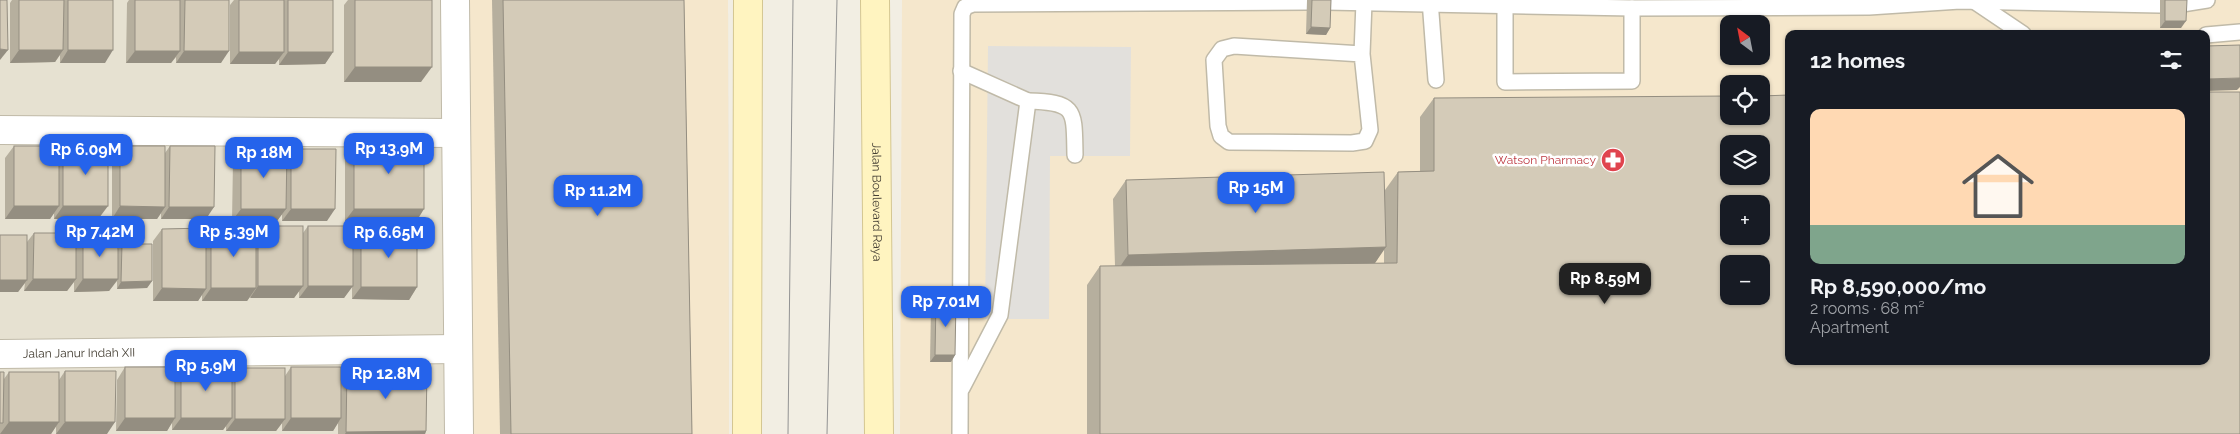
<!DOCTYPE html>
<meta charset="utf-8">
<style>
:root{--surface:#171b24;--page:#242831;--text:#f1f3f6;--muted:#9ea1a6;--accent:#2563eb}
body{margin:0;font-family:Raleway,sans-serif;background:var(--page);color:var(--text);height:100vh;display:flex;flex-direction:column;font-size:19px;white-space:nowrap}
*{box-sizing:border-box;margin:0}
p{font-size:16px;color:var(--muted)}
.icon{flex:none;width:28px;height:28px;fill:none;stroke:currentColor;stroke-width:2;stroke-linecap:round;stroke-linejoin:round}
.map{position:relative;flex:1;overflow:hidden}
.drawer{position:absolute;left:1785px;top:30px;width:425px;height:335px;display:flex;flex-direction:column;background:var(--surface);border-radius:10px;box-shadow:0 1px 4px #0004}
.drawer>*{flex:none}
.needle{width:32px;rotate:328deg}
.buttons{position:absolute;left:1720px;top:15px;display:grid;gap:10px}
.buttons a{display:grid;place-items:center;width:50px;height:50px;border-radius:10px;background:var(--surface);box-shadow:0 1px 4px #0004;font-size:25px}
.price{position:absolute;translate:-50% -42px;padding:0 11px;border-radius:10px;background:var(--accent);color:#fff;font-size:16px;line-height:32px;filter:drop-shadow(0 1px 2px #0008)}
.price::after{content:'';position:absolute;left:50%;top:30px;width:15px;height:11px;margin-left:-8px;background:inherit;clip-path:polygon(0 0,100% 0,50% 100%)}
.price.on{background:#222;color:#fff}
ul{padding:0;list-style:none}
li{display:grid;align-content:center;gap:10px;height:265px;padding:0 25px}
li span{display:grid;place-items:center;height:155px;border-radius:10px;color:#555}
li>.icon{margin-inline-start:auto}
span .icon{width:90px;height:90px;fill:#fffc;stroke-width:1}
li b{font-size:21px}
h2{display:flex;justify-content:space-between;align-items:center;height:60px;padding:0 25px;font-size:21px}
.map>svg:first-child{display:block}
</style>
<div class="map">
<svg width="2240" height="434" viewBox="0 0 2240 434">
<rect width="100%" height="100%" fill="#f2eee3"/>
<path fill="#e6e1d1" d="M0,0H728L729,434H0Z"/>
<g fill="#f5e7cc" fill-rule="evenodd">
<path d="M457,0H728L729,434H457Z"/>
<path d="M902,0H2240V434H900ZM1729,24H1761V56H1729ZM1789,34H2206V361H1789ZM1729,84H1761V116H1729ZM1729,144H1761V176H1729ZM1729,204H1761V236H1729ZM1729,264H1761V296H1729Z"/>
</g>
<path fill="#e2e0dc" d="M988,46L1131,47L1130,156H1050L1049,319H985Z"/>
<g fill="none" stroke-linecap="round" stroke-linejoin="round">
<g stroke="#c0baa8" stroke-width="18">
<g id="lane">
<path d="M1430,0L1436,80"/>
<path d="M1974,1L2023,34"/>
<path d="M1326,2L1632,8L1869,7L1960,1L2160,5"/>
<path d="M2182,4L2207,0"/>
<path d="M1505,7V82L1632,81V8"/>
<path d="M2206,35L2240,32"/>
<path d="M1362,54L1234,46L1222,49L1214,60L1218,126L1221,136L1229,142L1352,143L1365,141L1370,130L1362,54L1364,2"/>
<path d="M961,71L1028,101L1000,315L962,388"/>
<path d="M1028,101C1077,102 1074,110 1075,155"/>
<path d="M960,434L962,14L965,7L973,4L1307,2"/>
</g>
</g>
<g stroke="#c0baa8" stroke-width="30">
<g id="street">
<path d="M455,0L459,434"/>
<path d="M0,130L455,133"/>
<path id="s1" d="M0,354L458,349"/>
</g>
</g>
<g stroke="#d4c691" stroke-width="30">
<g id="secondary">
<path id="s2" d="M875,0L879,434"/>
<path d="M747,434L748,0"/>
</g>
</g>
<use href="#lane" stroke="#fff" stroke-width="15"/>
<use href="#street" stroke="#fff" stroke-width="28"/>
<use href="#secondary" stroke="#fff4c0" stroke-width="28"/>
<g stroke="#939393" stroke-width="1">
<path d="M788,434L793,0"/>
<path d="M827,434L837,0"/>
</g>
</g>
<g fill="#b6af9e" fill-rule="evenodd">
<path d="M12,0H113L105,63H60V55L55,62L10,63V3Z"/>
<path d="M129,0H229L221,63H176V57L171,63H126L127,3Z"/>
<path d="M234,0H333V52L325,64L279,65V59L275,64H230V5Z"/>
<path d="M348,0H432L421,82H344V5Z"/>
<path d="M492,0H684L692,434H500Z"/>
<path d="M1307,0H1331L1330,28L1326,35L1306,34Z"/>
<path d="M2160,0H2187L2181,28H2160Z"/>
<path d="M1434,98L2240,434H1087V285L1100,266H1115L1113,199L1126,180L1385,190L1398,172L1420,171V117ZM1384,249V263L1374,264Z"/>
<path d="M354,142L416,222L345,221V154Z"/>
<path d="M14,146L59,152L63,146L99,218L54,219V213L50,219H5V158Z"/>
<path d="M120,146L165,153L170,146L206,219H161V213L157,219H112V159Z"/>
<path d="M241,149L286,155L291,149L327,221H282V214L277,221H232L233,161Z"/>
<path d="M258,226L303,233L308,226L353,243L361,231L417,287L409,300L352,299V286L344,298H299V291L294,298L250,297L247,301H202V294L198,301H153V241L162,229L206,236L211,229H256Z"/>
<path d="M34,233L76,247L83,237L118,249L122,244L152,281L147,288L117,289V281L109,291L74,292V282L67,291H24L25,283L18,292L27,242Z"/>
<path d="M936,300L955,355L951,362H930L931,307Z"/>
<path d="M125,367L175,376L181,367L232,373L235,368L285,376L291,367L341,376L347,368L426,431L425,434H338V423L333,431H282V423L276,431H226V426L223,430H172V422L167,431H116L117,380Z"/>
<path d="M65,371L107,434H56V426L51,434H0V372L4,379L9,372L59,380Z"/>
</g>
<g fill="#948e81">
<path d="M2165,21H2186L2181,28H2160Z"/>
<path d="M1311,27L1330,28L1326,35L1306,34Z"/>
<path d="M0,49L8,50L0,60Z"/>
<path d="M19,50H63L55,62L10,63Z"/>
<path d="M68,50H113L105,63H60Z"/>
<path d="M135,51H180L171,63H126Z"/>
<path d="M184,51H229L221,63H176Z"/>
<path d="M239,52H284L275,64H230Z"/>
<path d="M288,52H333L325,64L279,65Z"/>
<path d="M355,67H432L421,82H344Z"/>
<path d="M2240,78V87L2237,90L2206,91V79Z"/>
<path d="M14,206H59L50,219H5Z"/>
<path d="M63,206H108L99,218L54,219Z"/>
<path d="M120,206L165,207L157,219H112Z"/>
<path d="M169,207H214L206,219H161Z"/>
<path d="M241,209H286L277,221H232Z"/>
<path d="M291,209H335L327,221H282Z"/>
<path d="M354,209H424L416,222L345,221Z"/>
<path d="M1386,247L1373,266L1115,274L1128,255Z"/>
<path d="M33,279H76L67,291H24Z"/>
<path d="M83,279H118L109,291L74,292Z"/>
<path d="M0,280H27L18,292H0Z"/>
<path d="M152,281L147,288L117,289L121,282Z"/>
<path d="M258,286H303L294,298H250Z"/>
<path d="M308,286H353L344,298H299Z"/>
<path d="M361,287H417L409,300L352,299Z"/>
<path d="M162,288L206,289L198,301H153Z"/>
<path d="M211,288H256L247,301H202Z"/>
<path d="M935,355H955L951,362H930Z"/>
<path d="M125,418H175L167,431H116Z"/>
<path d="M181,418H232L223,430H172Z"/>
<path d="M291,418H341L333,431H282Z"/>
<path d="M235,419H285L276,431H226Z"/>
<path d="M9,422H59L51,434H0Z"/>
<path d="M65,422H115L107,434H56Z"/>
<path d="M426,431L425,434H345L346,432Z"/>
</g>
<g fill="#d4cbb8" stroke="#948e81" fill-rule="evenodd">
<path d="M0,0H7L8,50L0,49Z"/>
<path d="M19,0H64L63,50H19Z"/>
<rect x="68" y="0" width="45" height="50"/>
<rect x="135" y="0" width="45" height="51"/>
<path d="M185,0H229V51H184Z"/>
<rect x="239" y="0" width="45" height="52"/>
<rect x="288" y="0" width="45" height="52"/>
<rect x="355" y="0" width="77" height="67"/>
<path d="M503,0H684L692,434H511Z"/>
<path d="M1312,0H1331L1330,28L1311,27Z"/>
<path d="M2165,0H2187L2186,21H2165Z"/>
<path d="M2240,45V78L2206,79V46Z"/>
<path d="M2206,92H2240V434H1100V266L1397,263L1398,172L1434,171V98L1729,96V116H1761V96L1789,95V361H2206ZM1729,144H1761V176H1729ZM1729,204H1761V236H1729ZM1729,264H1761V296H1729Z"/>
<rect x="354" y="142" width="70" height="67"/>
<rect x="14" y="146" width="45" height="60"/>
<rect x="63" y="146" width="45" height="60"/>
<path d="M120,146H165V207L120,206Z"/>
<path d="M170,146H215L214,207H169Z"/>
<path d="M241,149H287L286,209H241Z"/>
<path d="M291,149H336L335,209H291Z"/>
<path d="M1384,172L1386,247L1128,255L1126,180Z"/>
<rect x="258" y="226" width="45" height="60"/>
<rect x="308" y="226" width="45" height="60"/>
<path d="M206,228V289L162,288V229Z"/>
<rect x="211" y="229" width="45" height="59"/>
<rect x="361" y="231" width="56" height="56"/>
<path d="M34,233H76V279H33Z"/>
<rect x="0" y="235" width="27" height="45"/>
<rect x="83" y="237" width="35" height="42"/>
<path d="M122,244H152V281L121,282Z"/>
<path d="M936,300H956L955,355H935Z"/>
<rect x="125" y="367" width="50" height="51"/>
<rect x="181" y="367" width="51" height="51"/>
<rect x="291" y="367" width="50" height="51"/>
<rect x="235" y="368" width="50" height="51"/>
<path d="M347,368H427L426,431L346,432Z"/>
<path d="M65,371H116L115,422H65Z"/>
<path d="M0,372H4L3,423H0Z"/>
<rect x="9" y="372" width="50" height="50"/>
</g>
<defs>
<g id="pharmacy-disc" transform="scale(1.25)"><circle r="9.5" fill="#e0444e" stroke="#fff"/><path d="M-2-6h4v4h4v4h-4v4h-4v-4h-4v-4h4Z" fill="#fff"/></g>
</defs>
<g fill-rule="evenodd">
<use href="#pharmacy-disc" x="1613" y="160"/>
</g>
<g text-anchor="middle" stroke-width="5" stroke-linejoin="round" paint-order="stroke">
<g font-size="12" fill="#be3a42" stroke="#fff" text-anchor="end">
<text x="1596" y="164">Watson Pharmacy</text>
</g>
<g font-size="12" fill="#443e33" stroke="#fff">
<text dy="4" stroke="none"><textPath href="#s2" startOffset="202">Jalan Boulevard Raya</textPath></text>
<text dy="4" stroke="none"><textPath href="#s1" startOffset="79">Jalan Janur Indah XII</textPath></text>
</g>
</g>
</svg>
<div class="buttons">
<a><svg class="needle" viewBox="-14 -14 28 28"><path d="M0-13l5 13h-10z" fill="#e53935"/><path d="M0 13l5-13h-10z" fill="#9ea1a6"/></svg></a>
<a><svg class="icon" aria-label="locate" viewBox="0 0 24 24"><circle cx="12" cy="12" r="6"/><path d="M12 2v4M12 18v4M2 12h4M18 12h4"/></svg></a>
<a><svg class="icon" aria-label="layers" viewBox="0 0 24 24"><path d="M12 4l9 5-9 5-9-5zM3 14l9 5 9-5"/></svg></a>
<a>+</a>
<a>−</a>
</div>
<b class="price" style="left:389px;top:175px">Rp 13.9M</b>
<b class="price" style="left:86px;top:176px">Rp 6.09M</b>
<b class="price" style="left:264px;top:179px">Rp 18M</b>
<b class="price" style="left:1256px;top:214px">Rp 15M</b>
<b class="price" style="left:598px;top:217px">Rp 11.2M</b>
<b class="price" style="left:100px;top:258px">Rp 7.42M</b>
<b class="price" style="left:234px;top:258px">Rp 5.39M</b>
<b class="price" style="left:389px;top:259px">Rp 6.65M</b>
<b class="price on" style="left:1605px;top:305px">Rp 8.59M</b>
<b class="price" style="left:946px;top:328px">Rp 7.01M</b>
<b class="price" style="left:206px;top:392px">Rp 5.9M</b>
<b class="price" style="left:386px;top:400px">Rp 12.8M</b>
<section class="drawer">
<h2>12 homes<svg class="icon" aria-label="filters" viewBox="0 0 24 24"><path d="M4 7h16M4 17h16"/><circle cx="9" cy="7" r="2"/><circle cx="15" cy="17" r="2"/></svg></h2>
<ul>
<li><span style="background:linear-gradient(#ffd9b3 75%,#7fa58c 0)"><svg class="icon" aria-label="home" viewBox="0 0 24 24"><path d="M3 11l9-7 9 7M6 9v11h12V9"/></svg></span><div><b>Rp 8,590,000/mo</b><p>2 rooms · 68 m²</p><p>Apartment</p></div></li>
</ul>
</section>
</div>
